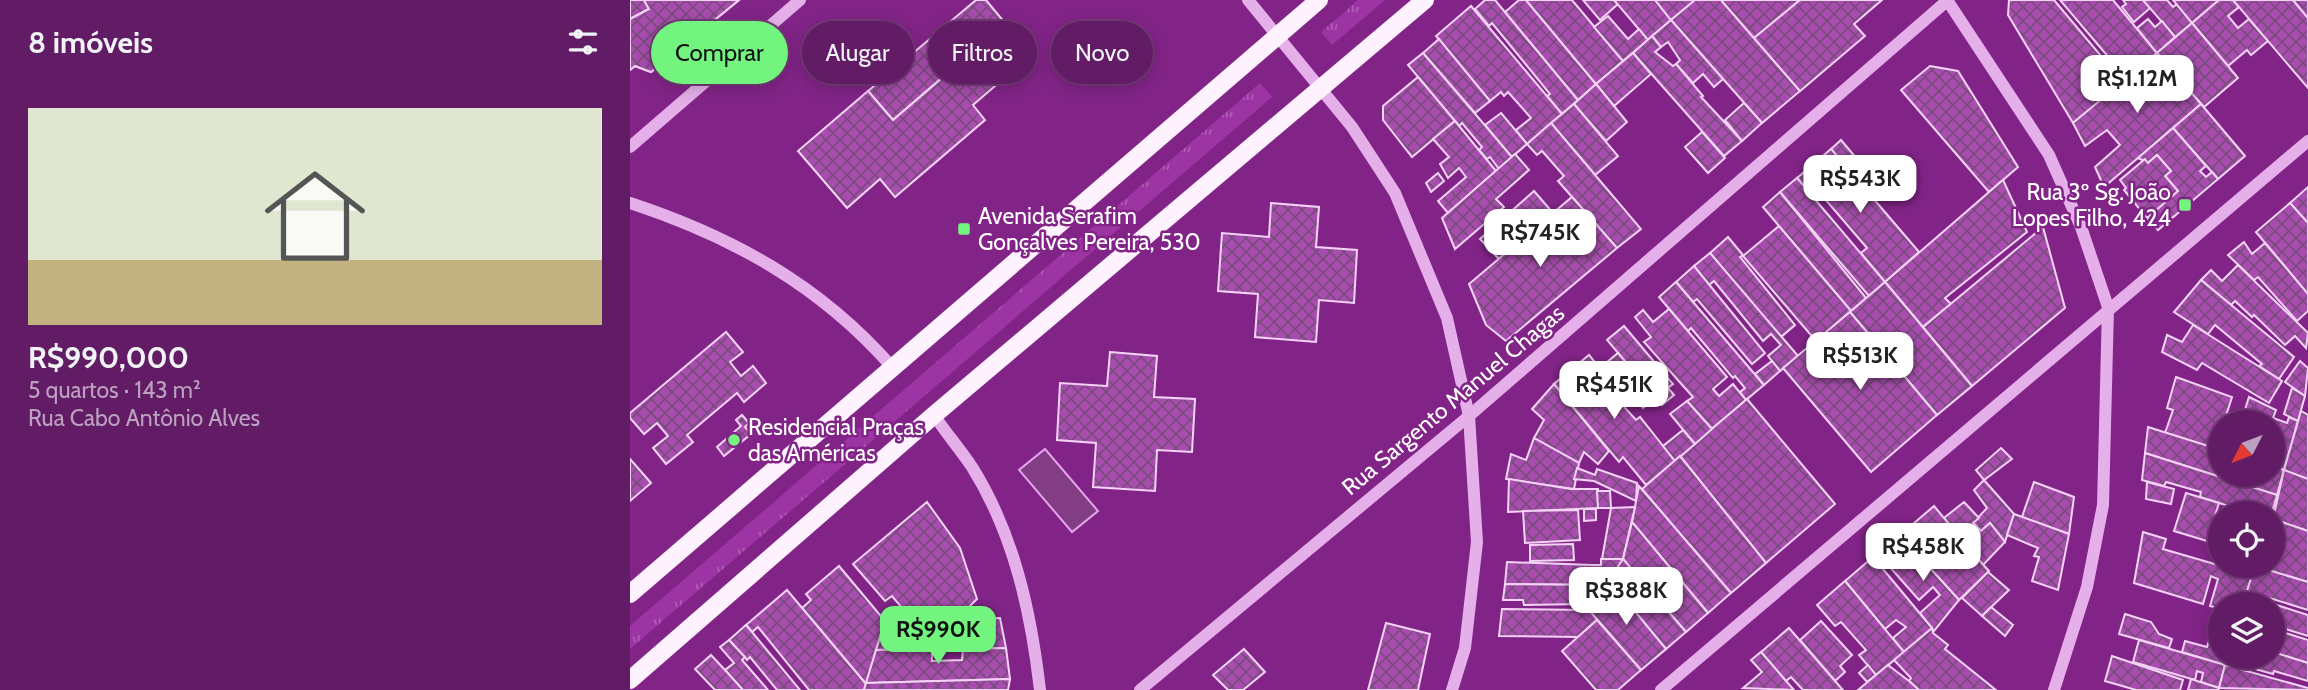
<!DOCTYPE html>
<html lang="pt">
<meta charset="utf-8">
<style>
:root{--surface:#621b65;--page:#68246b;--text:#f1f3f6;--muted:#bba1bf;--line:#763979;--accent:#72f47f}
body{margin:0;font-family:Cabin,sans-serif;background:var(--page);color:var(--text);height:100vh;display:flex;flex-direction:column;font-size:26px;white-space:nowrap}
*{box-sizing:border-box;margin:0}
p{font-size:23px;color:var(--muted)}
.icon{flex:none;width:38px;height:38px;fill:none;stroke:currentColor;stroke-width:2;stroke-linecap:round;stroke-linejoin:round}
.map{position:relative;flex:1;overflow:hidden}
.details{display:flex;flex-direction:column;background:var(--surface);width:630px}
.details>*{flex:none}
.guide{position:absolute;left:21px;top:21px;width:665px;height:63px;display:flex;gap:14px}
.needle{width:46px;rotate:228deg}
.buttons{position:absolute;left:1578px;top:410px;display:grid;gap:14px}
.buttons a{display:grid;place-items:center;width:77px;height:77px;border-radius:50%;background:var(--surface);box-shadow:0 4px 18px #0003,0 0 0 2px var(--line);font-size:35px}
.price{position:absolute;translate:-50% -60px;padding:0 16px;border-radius:14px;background:#fff;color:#222;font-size:23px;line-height:46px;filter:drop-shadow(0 2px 4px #0008)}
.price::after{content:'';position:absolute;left:50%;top:42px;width:21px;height:16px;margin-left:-10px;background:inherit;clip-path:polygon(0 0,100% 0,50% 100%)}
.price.on{background:var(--accent);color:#111}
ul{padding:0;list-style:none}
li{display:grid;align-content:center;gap:14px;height:371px;padding:0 28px}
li+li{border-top:2px solid var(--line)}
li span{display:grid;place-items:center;height:217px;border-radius:0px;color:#555}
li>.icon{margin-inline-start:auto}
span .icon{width:126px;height:126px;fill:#fffc;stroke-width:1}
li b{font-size:30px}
h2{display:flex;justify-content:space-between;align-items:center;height:84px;padding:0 28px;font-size:30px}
.tag{padding:0 24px;border-radius:32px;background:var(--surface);box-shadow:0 4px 18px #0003,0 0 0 2px var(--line);font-size:24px;line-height:63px}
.tag.on{background:var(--accent);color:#111}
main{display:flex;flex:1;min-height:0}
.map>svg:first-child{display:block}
</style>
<main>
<section class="details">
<h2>8 imóveis<svg class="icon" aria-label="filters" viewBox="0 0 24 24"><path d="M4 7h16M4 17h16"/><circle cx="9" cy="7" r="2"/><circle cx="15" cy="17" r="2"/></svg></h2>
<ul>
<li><span style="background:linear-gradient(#dfe7d0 70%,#c2b280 0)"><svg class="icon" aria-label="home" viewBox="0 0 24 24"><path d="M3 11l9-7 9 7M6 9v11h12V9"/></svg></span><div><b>R$990,000</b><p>5 quartos · 143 m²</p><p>Rua Cabo Antônio Alves</p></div></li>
</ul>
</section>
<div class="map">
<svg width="1678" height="690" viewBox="0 0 1678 690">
<defs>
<pattern id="grass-tufts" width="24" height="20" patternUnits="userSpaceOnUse" patternTransform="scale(1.75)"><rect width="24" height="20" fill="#9c35a3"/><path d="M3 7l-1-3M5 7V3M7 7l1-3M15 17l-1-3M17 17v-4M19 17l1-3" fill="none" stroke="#b05db5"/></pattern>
<pattern id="building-cross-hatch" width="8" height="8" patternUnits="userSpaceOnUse" patternTransform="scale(1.75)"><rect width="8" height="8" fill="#a94caf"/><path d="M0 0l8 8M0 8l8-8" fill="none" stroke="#7a4c7e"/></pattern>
</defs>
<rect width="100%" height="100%" fill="#822487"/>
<g fill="url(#grass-tufts)">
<path d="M728,0H755L702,45L691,32Z"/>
<path d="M630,83L642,97L0,649V626Z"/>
</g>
<path fill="#823d85" stroke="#e4a3ea" stroke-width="2" d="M415,449L468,511L442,532L389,470Z"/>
<g fill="url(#building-cross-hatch)" stroke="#f5d3f7" stroke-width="2">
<path d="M0,0H109L21,72L5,66L0,70Z"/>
<path d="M0,0H14L19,9L0,19Z"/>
<path d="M14,0H109L21,72L5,66L0,70V19L19,9Z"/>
<path d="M346,0H356L375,23L263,120L238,91Z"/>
<path d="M855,0H865L948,100L932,114L917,96L920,94L862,23L859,26L845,9Z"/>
<path d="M889,0H896L966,84L948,100L875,12Z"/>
<path d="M896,0H942L993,61L966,84Z"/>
<path d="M953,0H984L988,4L970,20Z"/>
<path d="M984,0H1025L1041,20L1018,40Z"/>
<path d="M1025,0H1065L1041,20Z"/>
<path d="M1065,0H1091L1170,91L1132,123L1041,20Z"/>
<path d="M1091,0H1170L1124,38Z"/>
<path d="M1170,0H1252L1224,24L1235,36L1170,91L1124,38Z"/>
<path d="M1379,0H1424L1493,82L1443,123L1378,15Z"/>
<path d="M1430,0H1483L1527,53L1493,82L1482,70L1486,66Z"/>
<path d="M1493,0H1513L1520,8L1504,22L1492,7L1496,4Z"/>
<path d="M1513,0H1537L1543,7L1547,4L1562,23L1545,37Z"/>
<path d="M1543,0H1589L1562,23Z"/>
<path d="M1589,0H1603L1609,7L1598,16L1608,28L1619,19L1638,41L1621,55L1617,50L1598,66L1562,23Z"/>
<path d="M1603,0H1663L1678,18V88Z"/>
<path d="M1663,0H1678V18Z"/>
<path d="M841,6L932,114L897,144L886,130L901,118L878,92L874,96L871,92L860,101L806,36Z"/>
<path d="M978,16L998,39L1009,29L1018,40L993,61L964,27Z"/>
<path d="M1518,19L1525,27L1532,21L1545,37L1527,53L1507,28Z"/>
<path d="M1041,20L1093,79L1084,87L1073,74L1063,83L1046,64L1050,60L1038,42L1031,47L1022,36Z"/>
<path d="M1562,23L1608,78L1574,107L1527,53Z"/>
<path d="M367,31L393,62L343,105L355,120L265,197L250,179L217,208L168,151L238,91L263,120Z"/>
<path d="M1022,36L1031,47L1025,52L1043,66L1046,64L1073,96L1071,97L1112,141L1094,156L1003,53Z"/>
<path d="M809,39L860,101L845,113L793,53Z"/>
<path d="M793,53L882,157L869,169L860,157L857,159L849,150L852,147L832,123L829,126L778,65Z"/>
<path d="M1003,53L1021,74L984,106L966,84Z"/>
<path d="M1527,53L1571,104L1474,187L1465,167L1490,145L1477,130L1455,146L1443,123Z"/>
<path d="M1300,66L1328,71L1388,167L1359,192L1271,90Z"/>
<path d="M788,77L825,121L782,157L753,120V106Z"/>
<path d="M966,84L997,122L976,141L944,104Z"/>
<path d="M1114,103L1132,123L1112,141L1095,120Z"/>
<path d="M944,104L988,156L965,175L921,123Z"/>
<path d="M1571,104L1615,156L1588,179L1543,128Z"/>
<path d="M871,113L897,144L882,157L855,125Z"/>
<path d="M825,121L866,171L818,213L808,201L836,177L829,168L818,178L810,164L819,157L803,139Z"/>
<path d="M921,123L1011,229L987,248L928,181L934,176L912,151L907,155L897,144Z"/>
<path d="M1543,128L1576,166L1570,171L1576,177L1582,172L1588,179L1528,230L1517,218L1548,191L1535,176L1541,171L1527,155L1518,163L1508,158Z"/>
<path d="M1072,132L1095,158L1078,173L1055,147Z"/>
<path d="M1211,140L1227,159L1217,168L1201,149Z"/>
<path d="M1201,149L1289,252L1255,282L1231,253L1237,248L1189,192L1183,196L1167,178Z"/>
<path d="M885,154L899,170L866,199L874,207L825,249L812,218Z"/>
<path d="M1527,155L1541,171L1535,176L1548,191L1517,218L1494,190L1496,188L1490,180L1515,159L1518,163Z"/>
<path d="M808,173L814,181L801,192L796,183Z"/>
<path d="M1167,178L1255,282L1239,296L1150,192Z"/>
<path d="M1373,180L1397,232L1315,298L1321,304L1293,327L1255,282Z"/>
<path d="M1678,187V223L1660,203Z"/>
<path d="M904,191L923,213L869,259L850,239Z"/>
<path d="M1150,192L1236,298L1221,311L1133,207Z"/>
<path d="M942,197L987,248L876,341L856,325L839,284Z"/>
<path d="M641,203L689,207L686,247L727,250L724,303L689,300L686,342L625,337L628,294L588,291L592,233L639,237Z"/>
<path d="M1660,203L1678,223V294L1626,232Z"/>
<path d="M1149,226L1221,311L1186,341L1113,256Z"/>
<path d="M1413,227L1435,308L1342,386L1293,327Z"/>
<path d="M1098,237L1113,255L1110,257L1165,325L1151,337L1080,253Z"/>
<path d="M1614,242L1622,254L1635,243L1678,294V311L1667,321L1628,277L1624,280L1598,255Z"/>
<path d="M1080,253L1168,356L1150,371L1138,356L1151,345L1141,334L1133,341L1084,281L1079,285L1064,266Z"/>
<path d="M1608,265L1678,333L1676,348L1665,336L1655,345L1624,315L1622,317L1605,301L1601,305L1571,280L1581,270L1592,281Z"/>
<path d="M1064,266L1135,353L1122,364L1067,299L1063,302L1046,282Z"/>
<path d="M1571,280L1664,357L1649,379L1629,366L1632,364L1585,325L1578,334L1544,312Z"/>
<path d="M1046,282L1134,385L1116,400L1110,392L1115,388L1105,376L1103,378L1061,328L1058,331L1029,297Z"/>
<path d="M1255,282L1342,386L1307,415L1220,312Z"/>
<path d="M1039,309L1097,377L1083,389L1089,396L1103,384L1116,400L1082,429L1057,401L1063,397L1014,342L1021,337L1005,317L1013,310L1023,322Z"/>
<path d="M1220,312L1307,415L1241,472L1153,368Z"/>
<path d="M1563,325L1652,381L1639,403L1572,363L1567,370L1532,352L1537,335L1552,342Z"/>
<path d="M994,326L1043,384L1038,388L1044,395L1032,405L977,340Z"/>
<path d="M96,332L113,352L100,362L111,376L123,366L136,383L114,402L107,393L57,435L63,442L36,464L23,448L38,436L27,423L14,434L0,418V413Z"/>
<path d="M480,352L527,356L524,397L565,399L562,452L527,450L525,491L463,487L466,443L427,440L430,383L477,386Z"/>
<path d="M988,353L1026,398L1013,408L990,381L984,386L970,368Z"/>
<path d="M959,355L974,373L968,378L1006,420L1010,417L1045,461L1016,485L993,457L989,462L924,384Z"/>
<path d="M1142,361L1150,371L1134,385L1125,374Z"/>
<path d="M1670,361L1678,368L1675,396L1655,382Z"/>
<path d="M1546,377L1602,397L1594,422H1591L1586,449L1535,433L1543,410L1537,408Z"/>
<path d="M924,384L979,451L968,464L954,452L949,463L904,438L914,420L902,409Z"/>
<path d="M1662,388L1675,396L1668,421L1654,414Z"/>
<path d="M1619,397L1646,410L1643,418L1657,423L1659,417L1668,421L1654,470L1643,467V422H1611Z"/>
<path d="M1117,399L1205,504L1136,563L1050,456Z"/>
<path d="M1057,401L1082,429L1065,444L1040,414Z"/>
<path d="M1671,411L1678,415V479L1654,470Z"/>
<path d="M112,415L119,423L115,427L121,434L94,456L87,447L111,426L106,420Z"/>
<path d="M1518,427L1591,450V474H1643V467L1654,470L1647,495L1515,453Z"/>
<path d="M1053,430L1065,444L1045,461L1033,446Z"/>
<path d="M904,438L949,463L944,489L876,479L881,454L896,460Z"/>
<path d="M1371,448L1382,459L1354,480L1346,470Z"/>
<path d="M1515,453L1647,495L1642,513H1632L1607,503L1605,508L1570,497L1571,492L1536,482L1534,486L1512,480Z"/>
<path d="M1050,456L1136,563L1101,593L1012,489Z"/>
<path d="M0,459L21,483L0,501Z"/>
<path d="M947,468L965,475L967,469L1007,483L1006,501L964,481L944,479Z"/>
<path d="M1654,470L1678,479V531L1643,519Z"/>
<path d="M879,479L941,489H968V508L878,512Z"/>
<path d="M1354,480L1384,514L1375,542L1360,523L1351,531L1343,523L1357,508L1344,490Z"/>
<path d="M1404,482L1444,497L1439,534L1392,517Z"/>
<path d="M1517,482L1544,489L1541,504L1516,499Z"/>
<path d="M1009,486L1101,593L1078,613L1002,522Z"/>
<path d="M967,491H980L981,508H968Z"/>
<path d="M1556,493L1589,503L1577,541L1544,531Z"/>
<path d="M297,502L330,548L347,599L339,607L272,608L262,596L255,601L223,564Z"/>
<path d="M1334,502L1349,518L1343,523L1351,531L1360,523L1375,542L1353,565L1314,518Z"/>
<path d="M1304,506L1333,541L1323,550L1339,568L1349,560L1359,571L1329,600L1270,535Z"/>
<path d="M1005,507L993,559H972L981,508Z"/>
<path d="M954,509H966V520L954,521Z"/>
<path d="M948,510L950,540L895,543L893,511Z"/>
<path d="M1384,514L1439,534L1428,590L1402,581L1409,557L1404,556L1408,548L1377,535Z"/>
<path d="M1643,519L1678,531V582L1625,566L1643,565Z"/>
<path d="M1002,522L1078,613L1056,632L993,559Z"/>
<path d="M1513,532L1536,539L1533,549L1588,565L1591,557V565L1625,566L1613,604H1591V609L1580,606L1588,579L1581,576L1573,604L1504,583Z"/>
<path d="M1270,535L1329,600L1304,631L1290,613L1310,595L1303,587L1289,600L1258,565L1271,553L1261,542Z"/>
<path d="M943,544L944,560L900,561V545Z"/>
<path d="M1243,557L1302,628L1274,652L1263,638L1276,627L1266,620L1255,629L1215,581Z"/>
<path d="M971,559H993L976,585L875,584L877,562L962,565H971Z"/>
<path d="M993,559L1056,632L1036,649L979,580Z"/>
<path d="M209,566L255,621L236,684L172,608L181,600L176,594Z"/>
<path d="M1625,566L1678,582V610L1617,591Z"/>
<path d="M1358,572L1379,590L1352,616L1332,598Z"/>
<path d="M979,580L1036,649L1011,670L959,610Z"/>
<path d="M1215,581L1274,652L1246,675L1229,655L1236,650L1211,622L1205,626L1187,605Z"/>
<path d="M875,584L976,585L959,610H953V604L894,605L893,600H873Z"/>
<path d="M157,590L236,684L234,690H179L128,627L122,632L116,625Z"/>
<path d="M1617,591L1635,597L1634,601L1678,615V636L1643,625V604H1613Z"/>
<path d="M1361,607L1383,625L1375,636L1352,616Z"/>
<path d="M872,609L959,610L967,620L949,637L869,636Z"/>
<path d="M1589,609L1591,656H1597L1595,665L1552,652L1555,641L1577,647Z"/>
<path d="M1495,614L1521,622L1529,634L1542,639L1539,648L1489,634Z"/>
<path d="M370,618L376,648L315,649V642L271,643V649L246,650L255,621Z"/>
<path d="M967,620L1011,670L988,690H966L932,651Z"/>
<path d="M1191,621L1222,655L1210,666L1215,672L1205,681L1170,640Z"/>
<path d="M756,623L800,634L788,690H738Z"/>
<path d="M116,625L122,632L170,690H147L120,657L117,660L99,640Z"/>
<path d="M1159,628L1205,681L1213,690H1173L1161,677L1156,681L1131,652Z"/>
<path d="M1302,628L1303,633L1318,645L1315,649L1366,690H1289L1279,681L1281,678L1264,660Z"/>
<path d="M1643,629L1678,640V663L1643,652Z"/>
<path d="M99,640L115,657L112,660L138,690H113L95,670L104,663L90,647Z"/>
<path d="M1509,640L1595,665L1589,688L1571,682L1573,673L1567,671L1565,680L1503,662Z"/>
<path d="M376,648L380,679L236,683L246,650L302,649V661L332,660L333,649Z"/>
<path d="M614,649L635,672L613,690H598L583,675Z"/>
<path d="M1131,652L1156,681L1164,690L1113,688L1132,672L1121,660Z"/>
<path d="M1643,652L1678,663V681L1644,671L1643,674L1611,665L1610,669L1595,665L1597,656H1643Z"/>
<path d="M81,655L95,670L113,690H85L65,669Z"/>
<path d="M1482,656L1553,680L1550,690H1506L1475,681Z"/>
<path d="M1238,665L1246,675L1237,682L1229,673Z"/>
<path d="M1258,665L1279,681L1289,690H1228Z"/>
<path d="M1595,665L1678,688V690L1589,688Z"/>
<path d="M380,679L378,690H234L236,683Z"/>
<path d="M1561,679L1589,688L1588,690H1558Z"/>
</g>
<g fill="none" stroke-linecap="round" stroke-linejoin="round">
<g stroke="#e5afe9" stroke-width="12">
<path d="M618,0L722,127L765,193L817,318L839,416L847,542L835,648L822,690"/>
<path d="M1317,0L1419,155L1451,227L1478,307L1473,505L1457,587L1424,690"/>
<path d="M0,147L170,0"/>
<path d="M0,203C103,237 190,285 262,367"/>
<path d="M304,415C316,433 330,449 342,467C384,534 401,612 410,690"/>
<path d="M510,690L839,416L1318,0"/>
<path d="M1031,690L1678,141"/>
</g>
<g stroke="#fef2fe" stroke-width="18">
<path d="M0,594L689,0"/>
<path d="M0,680L304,415L795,0"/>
</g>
</g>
<g fill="#72f47f" stroke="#822487" stroke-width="2.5">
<rect x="1548" y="198" width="14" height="14" rx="3.5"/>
<rect x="327" y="222" width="14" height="14" rx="3.5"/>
<circle cx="104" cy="440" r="7"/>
</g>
<g text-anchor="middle" stroke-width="5" stroke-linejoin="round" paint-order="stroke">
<g font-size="23" fill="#fff" stroke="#822487" text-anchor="start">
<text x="1541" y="200" text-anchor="end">Rua 3º Sg. João<tspan x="1541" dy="26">Lopes Filho, 424</tspan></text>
<text x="348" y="224">Avenida Serafim<tspan x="348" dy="26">Gonçalves Pereira, 530</tspan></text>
<text x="118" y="435">Residencial Praças<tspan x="118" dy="26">das Américas</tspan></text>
</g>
<g font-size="23" fill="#fff" stroke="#822487">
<text transform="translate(823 400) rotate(-40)" y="8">Rua Sargento Manuel Chagas</text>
</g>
</g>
</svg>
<div class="buttons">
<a><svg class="needle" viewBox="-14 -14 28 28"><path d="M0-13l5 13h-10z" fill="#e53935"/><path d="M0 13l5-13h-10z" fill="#bba1bf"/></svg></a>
<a><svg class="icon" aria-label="locate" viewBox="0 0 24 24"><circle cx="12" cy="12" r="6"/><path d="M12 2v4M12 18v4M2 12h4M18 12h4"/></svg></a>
<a><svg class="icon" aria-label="layers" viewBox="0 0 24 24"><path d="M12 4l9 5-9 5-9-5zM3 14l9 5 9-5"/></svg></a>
</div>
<b class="price" style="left:1507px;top:115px">R$1.12M</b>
<b class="price" style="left:1230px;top:215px">R$543K</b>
<b class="price" style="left:910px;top:269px">R$745K</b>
<b class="price" style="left:1230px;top:392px">R$513K</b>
<b class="price" style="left:984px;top:421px">R$451K</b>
<b class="price" style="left:1293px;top:583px">R$458K</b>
<b class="price" style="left:996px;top:627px">R$388K</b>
<b class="price on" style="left:308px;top:666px">R$990K</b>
<div class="guide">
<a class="tag on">Comprar</a>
<a class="tag">Alugar</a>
<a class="tag">Filtros</a>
<a class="tag">Novo</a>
</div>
</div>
</main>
